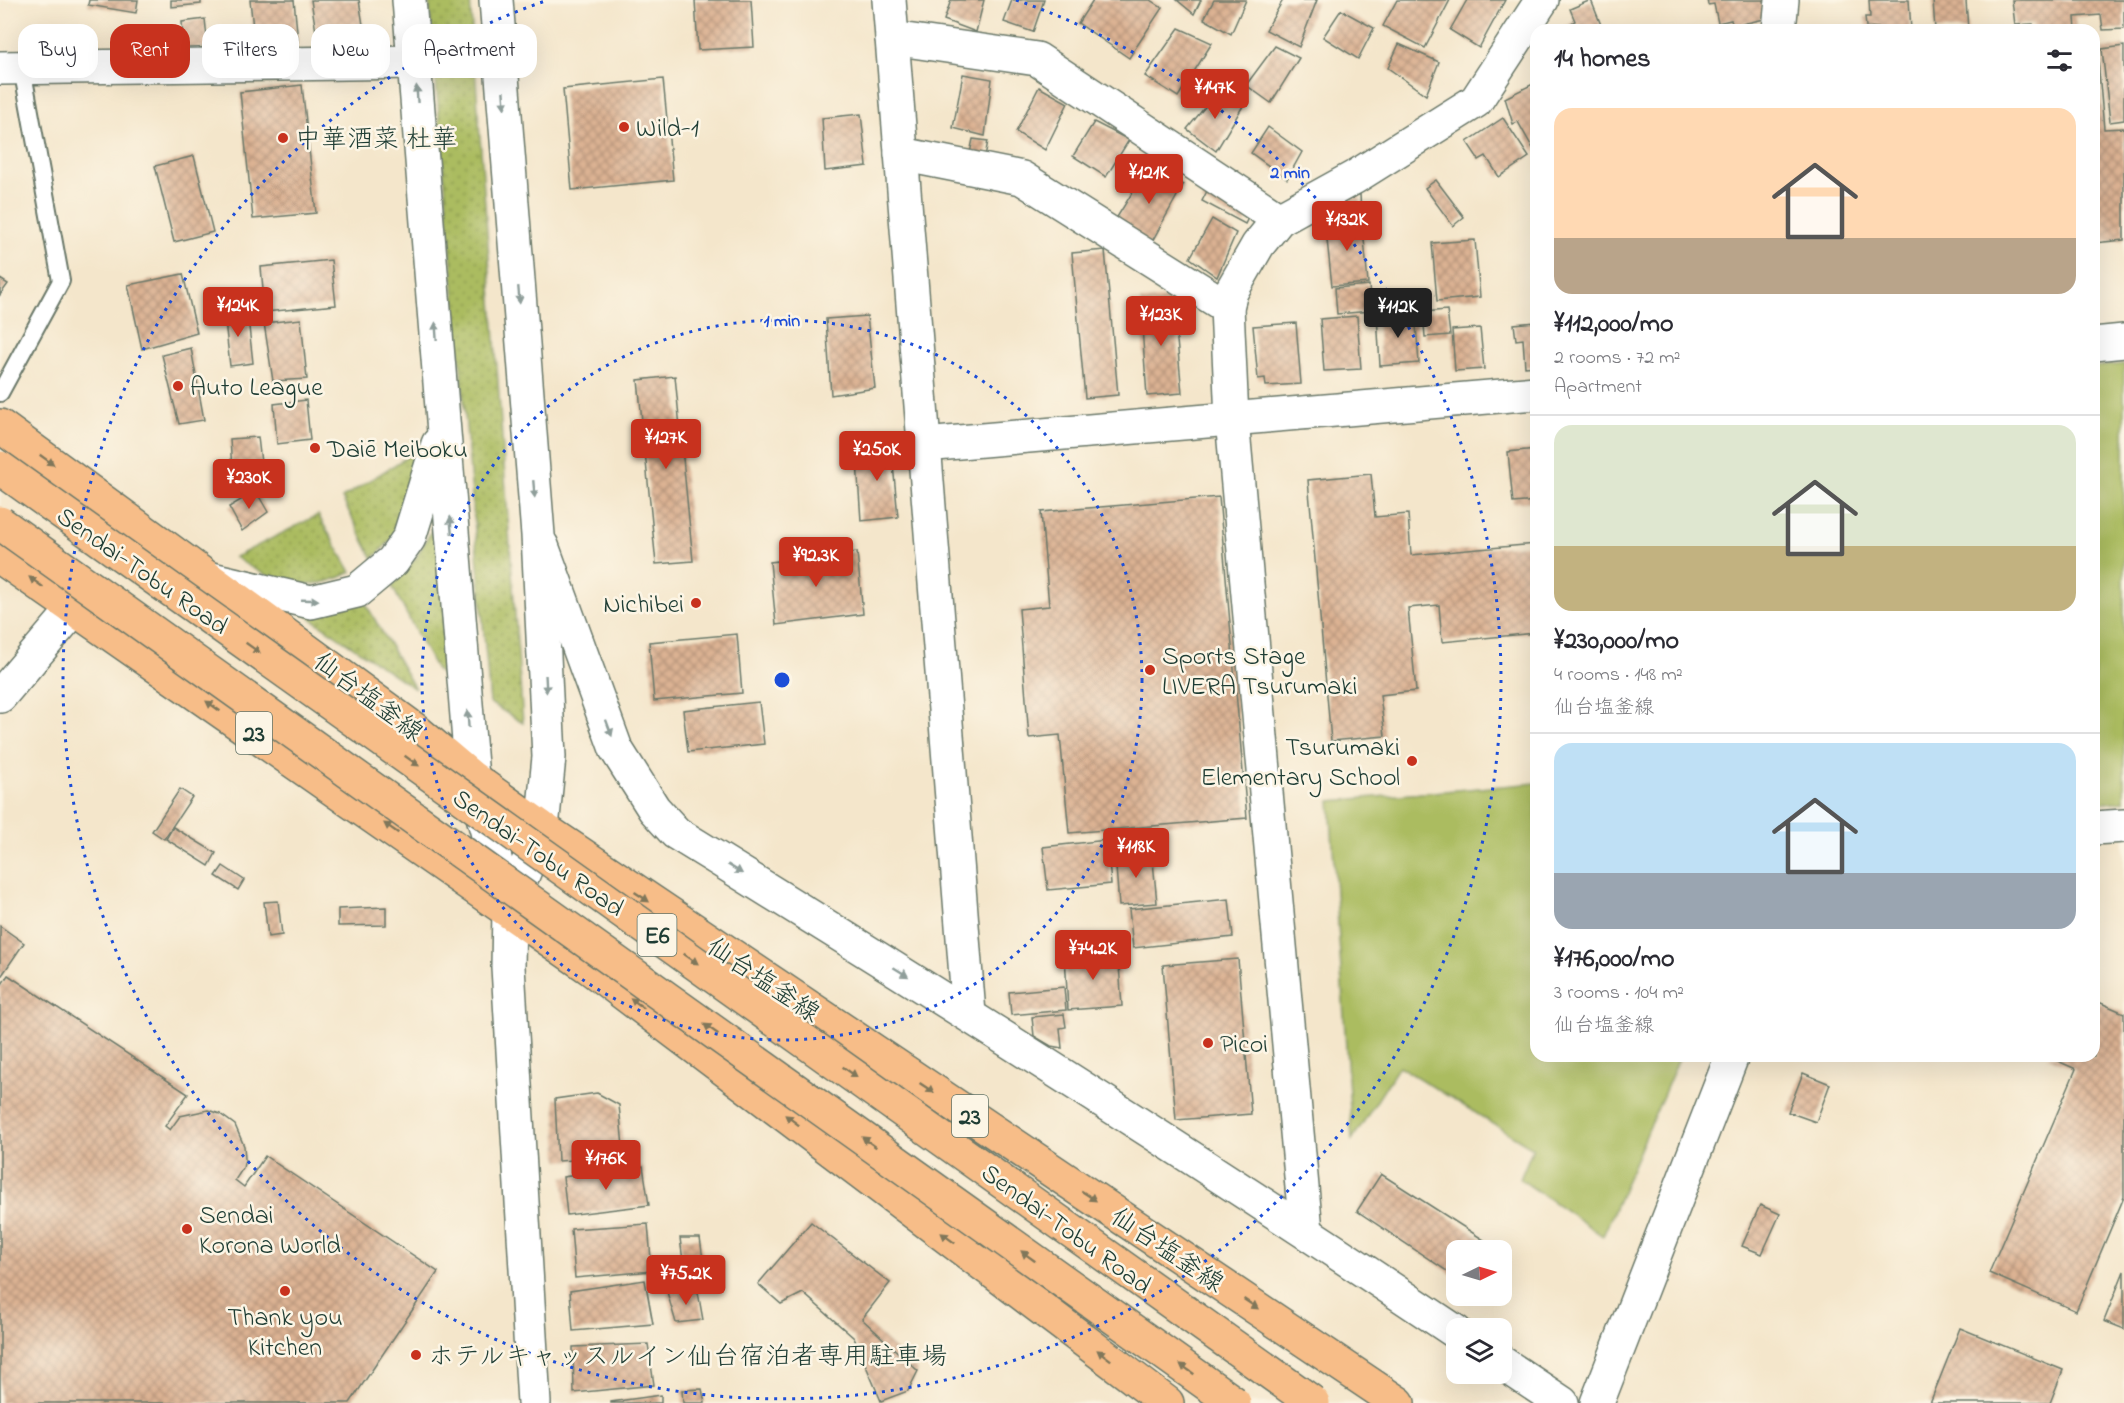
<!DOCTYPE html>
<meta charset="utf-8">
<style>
:root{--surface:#fff;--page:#f7f7f7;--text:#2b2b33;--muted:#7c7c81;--line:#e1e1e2;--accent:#c8321e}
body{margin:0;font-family:"Indie Flower","Klee One",sans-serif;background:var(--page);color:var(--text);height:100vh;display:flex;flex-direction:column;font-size:22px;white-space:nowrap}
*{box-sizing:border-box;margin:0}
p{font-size:20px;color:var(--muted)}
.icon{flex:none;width:33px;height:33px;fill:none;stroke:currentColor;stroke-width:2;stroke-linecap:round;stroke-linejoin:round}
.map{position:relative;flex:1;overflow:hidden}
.details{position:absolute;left:1530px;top:24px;width:570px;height:1038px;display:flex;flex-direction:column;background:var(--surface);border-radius:18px;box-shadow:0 6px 24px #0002}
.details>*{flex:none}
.hud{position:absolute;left:18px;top:24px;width:570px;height:54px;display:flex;gap:12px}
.needle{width:39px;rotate:85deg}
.controls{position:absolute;left:1446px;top:1240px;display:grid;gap:12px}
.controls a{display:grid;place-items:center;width:66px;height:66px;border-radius:12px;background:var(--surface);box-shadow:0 6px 24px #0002;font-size:30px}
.price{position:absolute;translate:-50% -51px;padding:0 14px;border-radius:6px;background:var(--accent);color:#fff;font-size:20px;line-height:39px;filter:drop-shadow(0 2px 3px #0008)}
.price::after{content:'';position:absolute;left:50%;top:36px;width:18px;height:14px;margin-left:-9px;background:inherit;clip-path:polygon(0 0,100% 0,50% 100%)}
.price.selected{background:#222;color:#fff}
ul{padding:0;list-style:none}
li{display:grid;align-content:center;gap:12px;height:318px;padding:0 24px}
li+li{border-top:2px solid var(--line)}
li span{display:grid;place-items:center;height:186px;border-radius:18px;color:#555}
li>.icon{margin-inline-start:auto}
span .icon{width:108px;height:108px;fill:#fffc;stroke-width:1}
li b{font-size:26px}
h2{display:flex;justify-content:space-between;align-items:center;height:72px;padding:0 24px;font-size:26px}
.pill{padding:0 21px;border-radius:18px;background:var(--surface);box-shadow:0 6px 24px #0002;font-size:21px;line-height:54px}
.pill.selected{background:var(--accent);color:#fff}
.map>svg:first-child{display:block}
</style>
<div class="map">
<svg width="2124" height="1403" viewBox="0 0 2124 1403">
<defs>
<pattern id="grass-dots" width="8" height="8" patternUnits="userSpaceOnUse" patternTransform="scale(1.5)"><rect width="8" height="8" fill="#abbc60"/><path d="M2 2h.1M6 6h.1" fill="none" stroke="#8b9a50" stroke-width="1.8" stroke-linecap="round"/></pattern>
<pattern id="building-cross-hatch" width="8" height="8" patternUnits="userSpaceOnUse" patternTransform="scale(1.5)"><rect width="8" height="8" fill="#dcb293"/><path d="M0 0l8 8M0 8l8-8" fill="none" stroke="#b29279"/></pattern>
</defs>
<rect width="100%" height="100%" fill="#fcf5e5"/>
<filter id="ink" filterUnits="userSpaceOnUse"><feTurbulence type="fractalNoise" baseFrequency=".0167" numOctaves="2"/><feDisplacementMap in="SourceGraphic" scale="12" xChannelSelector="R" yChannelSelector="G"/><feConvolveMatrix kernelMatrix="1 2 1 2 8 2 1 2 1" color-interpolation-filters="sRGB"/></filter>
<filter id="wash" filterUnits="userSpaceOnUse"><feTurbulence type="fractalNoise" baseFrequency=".008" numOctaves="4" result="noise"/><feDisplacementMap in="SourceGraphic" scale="24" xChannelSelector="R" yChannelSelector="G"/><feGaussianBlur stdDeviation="1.35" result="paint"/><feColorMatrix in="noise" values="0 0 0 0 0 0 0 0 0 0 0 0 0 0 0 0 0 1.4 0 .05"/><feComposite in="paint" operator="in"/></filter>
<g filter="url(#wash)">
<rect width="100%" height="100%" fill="#f4e6cb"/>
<g fill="url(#grass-dots)" stroke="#657c4a" stroke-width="1.5">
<path d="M429,0H470L523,723L490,703Z"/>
<path d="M418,450L420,466L403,527L373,559L342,498Z"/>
<path d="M318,515L351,572C310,595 271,583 235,557Z"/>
<path d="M439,517L449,680L436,670L392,586L416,558Z"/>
<path d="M363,599L415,689L306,615Z"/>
</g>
<g fill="#abbc60" stroke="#657c4a" stroke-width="1.5">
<path d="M2124,364V801L2094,804V367Z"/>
<path d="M1536,783V1056H1680L1603,1236L1520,1179L1533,1148L1399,1066L1352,1140L1330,801Z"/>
</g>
<g id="blocks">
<g fill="url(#building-cross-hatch)">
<path d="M89,0H138L136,13L88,5Z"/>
<path d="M171,0H201V4L171,7Z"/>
<path d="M250,0H294L298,42L255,47Z"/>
<path d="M311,0H359L363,25L316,32Z"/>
<path d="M695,0H751L754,47L698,50Z"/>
<path d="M951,0H984L976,32L944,20Z"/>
<path d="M1012,0H1044L1033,32L1004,22Z"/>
<path d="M1093,0H1150L1162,8L1129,58L1078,23Z"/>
<path d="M1177,0H1201L1194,14Z"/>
<path d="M1214,0H1246L1231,34L1204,19Z"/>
<path d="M1283,0H1317L1299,47L1266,30Z"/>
<path d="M1397,0H1450L1425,48L1383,26Z"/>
<path d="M1467,0H1505L1479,48L1450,30Z"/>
<path d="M1591,0L1603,30H1560L1575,21L1570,9Z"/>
<path d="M1707,0H1764L1769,18L1733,26L1731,20L1718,23L1714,4L1708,5Z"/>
<path d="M1869,0H1909L1911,30L1866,27L1865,17H1870Z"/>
<path d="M1933,0H1966L1968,30H1935Z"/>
<path d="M2012,0H2124V29L2103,30L2101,15L2075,17L2076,30H2034L2033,24L2015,25Z"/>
<path d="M1341,10L1374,28L1358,59L1323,37Z"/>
<path d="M205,19L208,47L184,49L182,22Z"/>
<path d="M1179,28L1212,43L1178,97L1145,76Z"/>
<path d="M1399,44L1439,62L1426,95L1388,68Z"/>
<path d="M1275,46L1299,58L1271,103L1246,85Z"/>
<path d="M2124,46V120L2110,122L2102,49Z"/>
<path d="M2094,49H2097L2104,129L2124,128V240L2094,243Z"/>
<path d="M963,74L992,79L985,136L953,128Z"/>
<path d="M663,79L673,180L572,190L563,89Z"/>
<path d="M1533,84L1536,91V154L1518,122L1513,124L1505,98Z"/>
<path d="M302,85L316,213L253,219L240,92Z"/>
<path d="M1039,87L1068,103L1045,150L1016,132Z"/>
<path d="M1217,92L1243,106L1216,151L1187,129Z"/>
<path d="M861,114L867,166L825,171L822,118Z"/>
<path d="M1503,118L1529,157L1499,177L1486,156L1479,160L1467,142Z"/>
<path d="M1094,122L1129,140L1106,177L1073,156Z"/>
<path d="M1268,127L1302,152L1287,179L1251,153Z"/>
<path d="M973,139L988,141L984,162L969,158Z"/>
<path d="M194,156L213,232L174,242L155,166Z"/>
<path d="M1150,164L1183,185L1149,247L1114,222Z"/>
<path d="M1436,180L1464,217L1453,226L1425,188Z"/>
<path d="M1208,189L1251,212L1245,224L1202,201Z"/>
<path d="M1360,194L1361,214L1338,217V205Z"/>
<path d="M1362,217L1368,283L1332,286L1325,221Z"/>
<path d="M1212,219L1236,233L1217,277L1190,258Z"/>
<path d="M1475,240L1480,297L1437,301L1432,243Z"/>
<path d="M1105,250L1118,395L1085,398L1072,253Z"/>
<path d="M331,260L336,305L265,312L261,267Z"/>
<path d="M183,274L197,333L142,349L128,285Z"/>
<path d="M0,279L8,284L0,295Z"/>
<path d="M1369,285L1371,311L1337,314L1335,288Z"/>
<path d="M1173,298L1182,393L1147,396L1140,300Z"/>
<path d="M247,309L253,363L230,366L224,312Z"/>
<path d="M1447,310L1450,335L1425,337L1423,312Z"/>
<path d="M1415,312L1419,363L1380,366L1377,315Z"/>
<path d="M867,316L875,388L831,395L826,319Z"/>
<path d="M1357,316L1361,369L1324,371L1320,319Z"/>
<path d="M301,319L307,379L273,381L264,323Z"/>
<path d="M1536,322V366L1525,367L1523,339L1516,340L1514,324Z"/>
<path d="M1296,323L1301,384L1266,386L1265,378L1258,379L1253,326Z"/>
<path d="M1480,328L1484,369L1455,371L1452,330Z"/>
<path d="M191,348L204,420L179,424L162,355Z"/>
<path d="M675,376L693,561L656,564L638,380Z"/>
<path d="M306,400L310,440L277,444L274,404Z"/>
<path d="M258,437L263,480L233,484L230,439Z"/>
<path d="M891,443L898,517L861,521L856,447Z"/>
<path d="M1536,449V501L1513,503L1508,452Z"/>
<path d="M1371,474L1375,517L1408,514L1411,555L1536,544V633L1442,642L1439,605L1408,608L1416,691L1380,695L1385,736L1331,741L1308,480Z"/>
<path d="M256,491L268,512L242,531L229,507Z"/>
<path d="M1219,497L1247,818L1069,833L1060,735L1029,738L1019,609L1049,606L1041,512Z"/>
<path d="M857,552L863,614L776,625L770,562Z"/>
<path d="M737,634L742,693L654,701L649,642Z"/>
<path d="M759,702L764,744L688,752L683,710Z"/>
<path d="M180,789L192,797L164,839L152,831Z"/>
<path d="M173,827L216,853L209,866L166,839Z"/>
<path d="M1107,840L1111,884L1048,890L1043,847Z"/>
<path d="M1152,851L1157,903L1119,906L1115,854Z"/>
<path d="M223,866L244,880L238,890L216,876Z"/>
<path d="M1229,899L1233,937L1133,948L1129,909Z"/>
<path d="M278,901L282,935L268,937L264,902Z"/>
<path d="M386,907V925L338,926V909Z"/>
<path d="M0,926L24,943L0,978Z"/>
<path d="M1118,951L1122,1006L1068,1010L1065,955Z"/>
<path d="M1238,959L1251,1114L1176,1120L1163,965Z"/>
<path d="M8,975L188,1094L165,1126L170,1130L180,1116L208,1110L220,1114L235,1125L244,1146L245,1159L243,1168L235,1180L244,1187L265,1156L438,1272L350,1403H0V987Z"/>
<path d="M1064,987L1066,1010L1011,1015L1009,992Z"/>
<path d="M2094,1000L2124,1013V1197L2076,1311L1989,1273L2076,1069L2046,1056H2094Z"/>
<path d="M1064,1014L1066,1027L1060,1028L1062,1048L1051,1046L1034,1036L1032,1017Z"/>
<path d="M1803,1073L1830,1084L1816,1122L1788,1112Z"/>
<path d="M597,1093L619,1105L624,1157L558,1161L555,1099Z"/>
<path d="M643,1166L649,1205L567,1215L563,1177Z"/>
<path d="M1381,1174L1487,1242L1481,1251H1456V1277L1357,1211Z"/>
<path d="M1760,1205L1780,1214L1762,1254L1742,1246Z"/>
<path d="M811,1222L890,1283L862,1319L918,1371L908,1391L881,1401L854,1338L803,1293L781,1304L758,1284Z"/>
<path d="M648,1224L652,1271L575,1278L571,1229Z"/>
<path d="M680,1238H700L703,1260L683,1261Z"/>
<path d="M703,1266L705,1286L687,1289L682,1268Z"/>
<path d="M2124,1271V1329L2104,1321Z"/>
<path d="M645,1280L653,1324L573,1331L570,1291Z"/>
<path d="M667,1292H698L703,1320L676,1323Z"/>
<path d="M1960,1328L2063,1370L2050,1403H1930Z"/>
<path d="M648,1344L654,1385L574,1393L573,1347Z"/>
<path d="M702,1389L705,1403H683L682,1390Z"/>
<path d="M661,1395V1403H611V1402Z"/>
</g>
</g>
</g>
<g filter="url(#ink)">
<use href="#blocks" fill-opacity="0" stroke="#6a7869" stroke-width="1.5"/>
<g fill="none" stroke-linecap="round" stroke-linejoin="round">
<g stroke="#6a7869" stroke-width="20">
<path id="service" d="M0,393L61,281L22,68"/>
</g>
<g stroke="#6a7869" stroke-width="36">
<g id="minor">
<path d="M889,0L969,1014"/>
<path d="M1779,30L1782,0"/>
<path d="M892,38L1037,59L1279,219"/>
<path d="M0,68L415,62"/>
<path d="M901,154L1022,178L1227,307"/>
<path d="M542,546L616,749L654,809L676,833C939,995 1200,1160 1456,1332"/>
<path d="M0,696L74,609"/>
<path d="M2094,828L2124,826"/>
<path d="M509,909L508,967L534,1403"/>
<path d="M1306,1231L1232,419L1227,307L1231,292L1258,245L1279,219L1355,177L1476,101L1542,0"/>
<path d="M1502,1363L1562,1403"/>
<path d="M1597,1403L1732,1056"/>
</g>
</g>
<g stroke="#6a7869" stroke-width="36">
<g id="tertiary">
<path d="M409,0L472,778L506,898"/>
<path d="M496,0L538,535L549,757L542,828L509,909"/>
<path d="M2094,344L2124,341"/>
<path d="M924,445L1536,393"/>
<path d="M212,579L311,602L357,591L393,561L409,538L438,444"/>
</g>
</g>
<g stroke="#6a7869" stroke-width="36">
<g id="primary">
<path d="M0,426L414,729L472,778L542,828L1398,1403"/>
<path d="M0,557L590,968L1167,1403"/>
</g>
</g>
<use href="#service" stroke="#fff" stroke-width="16"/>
<use href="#minor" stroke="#fff" stroke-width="33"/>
<use href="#tertiary" stroke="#fff" stroke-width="33"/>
<use href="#primary" stroke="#f7bd88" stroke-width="33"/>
<g stroke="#6a7869" stroke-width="36" stroke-linecap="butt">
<g id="motorway-bridge">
<path d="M0,468L1313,1403"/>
<path d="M0,523L1234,1403"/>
</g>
</g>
<use href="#motorway-bridge" stroke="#f7bd88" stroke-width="33"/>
</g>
<defs><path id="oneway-solid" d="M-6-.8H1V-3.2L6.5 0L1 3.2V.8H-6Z" transform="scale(1.5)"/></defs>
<g fill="#8f9e9a">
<use href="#oneway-solid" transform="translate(417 94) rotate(-94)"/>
<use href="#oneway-solid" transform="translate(504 100) rotate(86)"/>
<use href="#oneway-solid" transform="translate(519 295) rotate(85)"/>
<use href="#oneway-solid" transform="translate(436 331) rotate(-94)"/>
<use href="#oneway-solid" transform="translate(534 489) rotate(85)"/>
<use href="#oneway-solid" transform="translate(451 525) rotate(-95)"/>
<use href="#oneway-solid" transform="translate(310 600) rotate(2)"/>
<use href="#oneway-solid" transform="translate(546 684) rotate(87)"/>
<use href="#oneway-solid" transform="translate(468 719) rotate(-94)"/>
<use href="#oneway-solid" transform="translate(609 728) rotate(70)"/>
<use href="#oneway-solid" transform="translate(735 869) rotate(32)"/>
<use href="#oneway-solid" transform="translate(901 972) rotate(32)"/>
</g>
<g fill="#80775a">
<use href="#oneway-solid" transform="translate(47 460) rotate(36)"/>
<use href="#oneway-solid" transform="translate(36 582) rotate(-144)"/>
<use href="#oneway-solid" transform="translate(253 648) rotate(35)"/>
<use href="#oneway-solid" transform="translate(213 706) rotate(-145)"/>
<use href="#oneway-solid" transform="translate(412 761) rotate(35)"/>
<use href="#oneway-solid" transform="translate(391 828) rotate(-145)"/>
<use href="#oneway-solid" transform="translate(642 897) rotate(34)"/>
<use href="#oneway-solid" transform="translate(691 959) rotate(35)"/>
<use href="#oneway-solid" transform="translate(637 1003) rotate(-143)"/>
<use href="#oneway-solid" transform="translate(711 1029) rotate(-145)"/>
<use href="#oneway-solid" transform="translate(850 1072) rotate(35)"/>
<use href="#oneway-solid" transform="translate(927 1088) rotate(34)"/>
<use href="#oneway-solid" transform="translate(792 1120) rotate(-143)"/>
<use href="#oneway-solid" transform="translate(869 1142) rotate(-144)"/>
<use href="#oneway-solid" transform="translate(1089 1196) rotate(34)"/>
<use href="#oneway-solid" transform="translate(948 1238) rotate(-143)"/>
<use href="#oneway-solid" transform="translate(1028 1256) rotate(-144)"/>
<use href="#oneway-solid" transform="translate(1251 1304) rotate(34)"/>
<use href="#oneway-solid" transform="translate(1104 1355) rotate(-143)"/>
<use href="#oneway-solid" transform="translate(1187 1369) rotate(-144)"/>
</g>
</g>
<g fill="none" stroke="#1d4ed8" stroke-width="3" stroke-dasharray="3 6">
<circle cx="782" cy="680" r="360"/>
<path d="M1016 0A719 719 0 1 1 548 0"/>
</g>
<g fill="#c8321e" stroke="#fcf5e5" stroke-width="2">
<circle cx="624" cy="127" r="6"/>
<circle cx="283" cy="138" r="6"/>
<circle cx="178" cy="386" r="6"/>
<circle cx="315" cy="448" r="6"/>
<circle cx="696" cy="603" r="6"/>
<circle cx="1150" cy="670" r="6"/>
<circle cx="1412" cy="761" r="6"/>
<circle cx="1208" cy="1043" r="6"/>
<circle cx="187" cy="1229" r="6"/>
<circle cx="285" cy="1291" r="6"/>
<circle cx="416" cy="1355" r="6"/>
</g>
<g text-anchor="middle" stroke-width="5" stroke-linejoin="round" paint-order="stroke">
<g fill="#fcf5e5" stroke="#617469" stroke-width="1.5">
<rect x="236" y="712" width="36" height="42" rx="4.5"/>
<rect x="637.5" y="914" width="39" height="42" rx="4.5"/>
<rect x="952" y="1095" width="36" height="42" rx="4.5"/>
</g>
<g font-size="24" font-weight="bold" fill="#1f3d34">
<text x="254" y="741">23</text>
<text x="657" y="943">E6</text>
<text x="970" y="1124">23</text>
</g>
<g font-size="26" fill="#1f3d34" stroke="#fcf5e5" text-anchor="start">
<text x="636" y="136">Wild-1</text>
<text x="295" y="147">中華酒菜 杜華</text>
<text x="190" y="395">Auto League</text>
<text x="327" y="457">Daiē Meiboku</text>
<text x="684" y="612" text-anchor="end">Nichibei</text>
<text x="1162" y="664">Sports Stage<tspan x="1162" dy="30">LIVERA Tsurumaki</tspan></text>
<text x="1400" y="755" text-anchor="end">Tsurumaki<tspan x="1400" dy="30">Elementary School</tspan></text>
<text x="1220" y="1052">Picoi</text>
<text x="199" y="1223">Sendai<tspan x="199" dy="30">Korona World</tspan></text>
<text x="285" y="1325" text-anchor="middle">Thank you<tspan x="285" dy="30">Kitchen</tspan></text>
<text x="428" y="1364">ホテルキャッスルイン仙台宿泊者専用駐車場</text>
</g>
<g font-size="26" fill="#1f3d34" stroke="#fcf5e5">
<text transform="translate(143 570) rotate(35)" y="9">Sendai-Tobu Road</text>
<text transform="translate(369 696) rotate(37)" y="9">仙台塩釜線</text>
<text transform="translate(539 852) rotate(35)" y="9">Sendai-Tobu Road</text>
<text transform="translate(764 979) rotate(34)" y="9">仙台塩釜線</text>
<text transform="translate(1067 1228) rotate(36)" y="9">Sendai-Tobu Road</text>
<text transform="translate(1168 1249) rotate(34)" y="9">仙台塩釜線</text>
</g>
</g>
<circle cx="782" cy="680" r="9" fill="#1d4ed8" stroke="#fcf5e5" stroke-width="3"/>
<g font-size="18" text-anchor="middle" font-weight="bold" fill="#1d4ed8" stroke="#fcf5e5" stroke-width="5" stroke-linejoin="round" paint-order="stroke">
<text x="1290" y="178">2 min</text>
<text x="782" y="326">1 min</text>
</g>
</svg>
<div class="controls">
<a><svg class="needle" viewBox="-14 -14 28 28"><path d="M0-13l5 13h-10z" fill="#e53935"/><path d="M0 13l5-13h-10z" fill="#7c7c81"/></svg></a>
<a><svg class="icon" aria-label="layers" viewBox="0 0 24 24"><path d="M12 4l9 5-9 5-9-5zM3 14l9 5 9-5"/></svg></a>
</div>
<b class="price" style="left:1215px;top:120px">¥147K</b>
<b class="price" style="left:1149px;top:205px">¥121K</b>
<b class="price" style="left:1347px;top:252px">¥132K</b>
<b class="price" style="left:238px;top:338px">¥124K</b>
<b class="price selected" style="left:1398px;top:339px">¥112K</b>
<b class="price" style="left:1161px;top:347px">¥123K</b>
<b class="price" style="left:666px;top:470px">¥127K</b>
<b class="price" style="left:877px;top:482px">¥250K</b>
<b class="price" style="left:249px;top:510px">¥230K</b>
<b class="price" style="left:816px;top:588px">¥92.3K</b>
<b class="price" style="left:1136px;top:879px">¥118K</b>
<b class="price" style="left:1093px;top:981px">¥74.2K</b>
<b class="price" style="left:606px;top:1191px">¥176K</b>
<b class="price" style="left:686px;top:1306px">¥75.2K</b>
<div class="hud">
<a class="pill">Buy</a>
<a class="pill selected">Rent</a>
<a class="pill">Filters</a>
<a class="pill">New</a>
<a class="pill">Apartment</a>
</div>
<section class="details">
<h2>14 homes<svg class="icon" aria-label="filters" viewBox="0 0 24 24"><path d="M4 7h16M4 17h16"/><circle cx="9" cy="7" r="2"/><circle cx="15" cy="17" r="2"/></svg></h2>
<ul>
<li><span style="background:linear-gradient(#ffd9b3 70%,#b9a48a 0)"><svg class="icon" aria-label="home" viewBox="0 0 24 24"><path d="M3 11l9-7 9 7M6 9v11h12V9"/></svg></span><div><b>¥112,000/mo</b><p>2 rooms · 72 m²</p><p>Apartment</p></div></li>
<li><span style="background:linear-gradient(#dfe7d0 65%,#c2b280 0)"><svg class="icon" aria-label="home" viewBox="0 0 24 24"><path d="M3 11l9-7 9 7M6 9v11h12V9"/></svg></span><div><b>¥230,000/mo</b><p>4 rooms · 148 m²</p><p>仙台塩釜線</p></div></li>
<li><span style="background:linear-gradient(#bfe0f5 70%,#9aa5b1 0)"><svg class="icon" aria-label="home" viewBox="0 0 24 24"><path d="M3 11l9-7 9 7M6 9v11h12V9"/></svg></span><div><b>¥176,000/mo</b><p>3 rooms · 104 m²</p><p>仙台塩釜線</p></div></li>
</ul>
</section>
</div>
